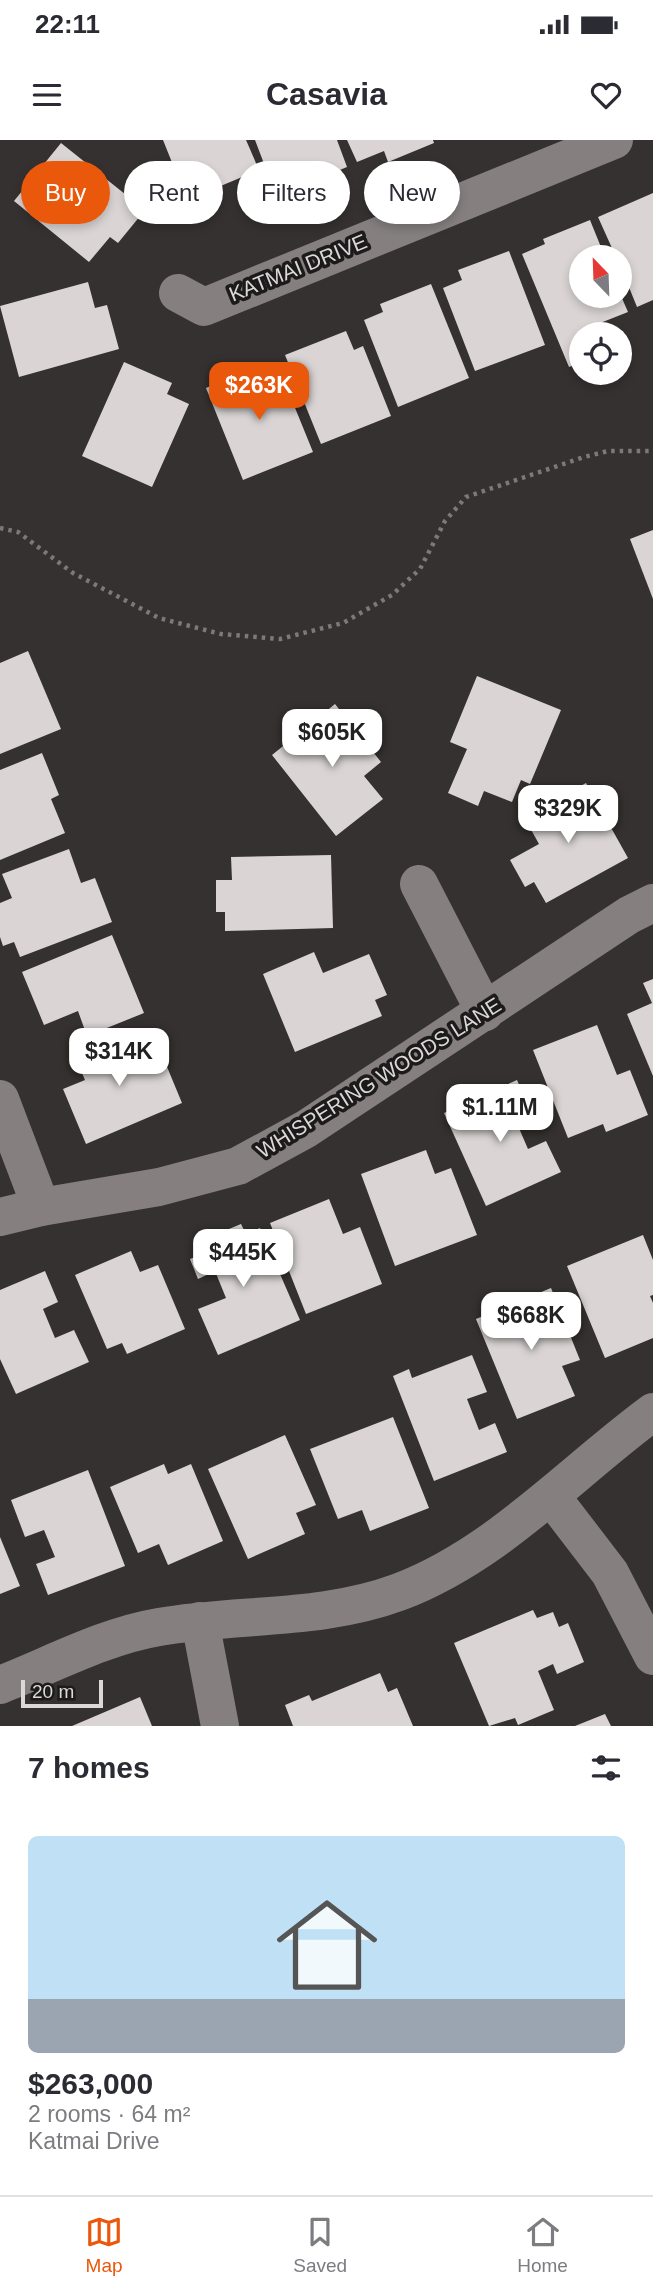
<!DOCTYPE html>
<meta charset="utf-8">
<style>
:root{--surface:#fff;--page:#f7f7f7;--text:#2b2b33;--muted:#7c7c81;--line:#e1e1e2;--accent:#ea580c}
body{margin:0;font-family:Arial,sans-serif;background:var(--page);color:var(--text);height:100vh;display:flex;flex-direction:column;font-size:26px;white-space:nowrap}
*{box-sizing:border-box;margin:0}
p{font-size:23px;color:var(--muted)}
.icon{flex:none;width:38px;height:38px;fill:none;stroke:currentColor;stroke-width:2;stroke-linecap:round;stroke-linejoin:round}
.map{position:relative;height:1586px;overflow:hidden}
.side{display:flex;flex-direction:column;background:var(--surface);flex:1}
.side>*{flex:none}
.guide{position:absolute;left:21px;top:21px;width:612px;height:63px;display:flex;gap:14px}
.needle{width:46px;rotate:337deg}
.tools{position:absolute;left:569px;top:105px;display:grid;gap:14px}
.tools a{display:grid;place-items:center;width:63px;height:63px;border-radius:50%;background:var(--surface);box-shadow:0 4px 10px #0003;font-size:35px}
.scale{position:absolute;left:21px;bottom:18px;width:82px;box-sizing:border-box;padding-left:7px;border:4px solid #dbd8d8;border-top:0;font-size:19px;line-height:24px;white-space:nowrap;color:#dbd8d8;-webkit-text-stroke:5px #1c1a1a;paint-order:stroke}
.price{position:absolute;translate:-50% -60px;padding:0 16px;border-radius:14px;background:#fff;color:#222;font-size:23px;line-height:46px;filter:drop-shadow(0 2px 4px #0008)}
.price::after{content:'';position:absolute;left:50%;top:42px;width:21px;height:16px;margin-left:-10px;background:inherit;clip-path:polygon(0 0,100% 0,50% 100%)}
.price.active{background:var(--accent);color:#fff}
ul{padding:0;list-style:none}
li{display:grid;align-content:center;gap:14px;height:371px;padding:0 28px}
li+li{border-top:2px solid var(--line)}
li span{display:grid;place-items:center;height:217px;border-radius:10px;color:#555}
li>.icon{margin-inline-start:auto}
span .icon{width:126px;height:126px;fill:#fffc;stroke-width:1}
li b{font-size:30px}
h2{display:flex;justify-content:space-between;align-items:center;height:84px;padding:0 28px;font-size:30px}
.pill{padding:0 24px;border-radius:32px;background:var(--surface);box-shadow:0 4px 10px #0003;font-size:24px;line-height:63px}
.pill.active{background:var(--accent);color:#fff}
.status{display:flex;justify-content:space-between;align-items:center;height:49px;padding:0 35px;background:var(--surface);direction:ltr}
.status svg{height:19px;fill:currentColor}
header{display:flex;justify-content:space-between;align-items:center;height:91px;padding:0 28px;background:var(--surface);font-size:32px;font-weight:700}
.menu{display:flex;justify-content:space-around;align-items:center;height:98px;border-top:2px solid var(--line);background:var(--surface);font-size:19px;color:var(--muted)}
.menu a{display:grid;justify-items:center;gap:4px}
.menu .active{color:var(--accent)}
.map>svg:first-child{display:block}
</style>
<div class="status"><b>22:11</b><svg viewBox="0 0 49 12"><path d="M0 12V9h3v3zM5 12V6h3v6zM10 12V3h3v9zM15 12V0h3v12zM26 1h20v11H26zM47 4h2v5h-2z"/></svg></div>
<header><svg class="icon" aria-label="menu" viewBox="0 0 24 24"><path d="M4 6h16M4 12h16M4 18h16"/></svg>Casavia<svg class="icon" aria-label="heart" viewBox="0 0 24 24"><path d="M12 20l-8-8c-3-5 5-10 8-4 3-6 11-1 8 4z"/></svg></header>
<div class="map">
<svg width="653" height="1586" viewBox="0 0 653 1586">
<rect width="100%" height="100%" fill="#363131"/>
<g fill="#dad4d4">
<path d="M163,0H246L259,30L187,60Z"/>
<path d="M255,0H337L347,27L330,34L335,47L312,55L311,51L279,63Z"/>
<path d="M347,0H433L434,3L388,22L384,11L357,22Z"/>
<path d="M61,3L145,70L118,103L110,97L89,122L14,61Z"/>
<path d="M653,53V160L637,167L620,125V117H616L598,77Z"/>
<path d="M590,80L605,117H581V156H621L628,172L580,191L581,222L569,227L522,114L545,104L543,99Z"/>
<path d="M509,111L545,205L475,231L443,148L462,140L458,130Z"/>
<path d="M88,142L95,168L107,165L119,209L19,237L0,166Z"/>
<path d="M431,144L469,238L398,267L364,180L383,172L380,164Z"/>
<path d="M346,191L354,210L363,206L391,276L321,304L285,215Z"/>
<path d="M124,222L172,243L167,254L189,264L152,347L82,316Z"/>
<path d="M252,229L257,240L280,231L313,312L243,340L206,248Z"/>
<path d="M653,390V459L630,399Z"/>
<path d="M28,511L61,589L0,614V523Z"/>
<path d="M477,536L561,570L530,644L521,640L512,662L484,651L478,666L448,653L467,609L450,602Z"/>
<path d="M335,564L381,622L364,636L383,659L336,696L272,615Z"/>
<path d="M42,613L59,655L51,659L65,693L0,720V630Z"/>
<path d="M586,643L628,718L546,763L534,742L525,747L510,720L539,704L524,677Z"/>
<path d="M69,709L81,743L95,738L112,782L20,817L14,802L3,806L0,797V763L12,758L2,734Z"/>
<path d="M331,715L333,788L225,791V772H216V740H232L231,717Z"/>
<path d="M112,795L144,873L87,896L78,871L44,885L22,832Z"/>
<path d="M314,812L323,833L369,814L387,855L375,860L382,876L295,912L263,834Z"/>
<path d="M653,839V936L627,874L652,863L643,843Z"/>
<path d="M597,885L617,935L630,930L648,975L606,992L603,984L568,998L533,910Z"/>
<path d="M138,892L153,927L165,922L182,963L86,1004L63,949L85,940L75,917Z"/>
<path d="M517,940L531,972L515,979L528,1009L546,1001L561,1032L486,1066L444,973Z"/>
<path d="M426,1010L435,1034L451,1028L477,1095L395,1126L361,1034Z"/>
<path d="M329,1059L343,1094L360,1087L382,1144L306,1174L270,1083Z"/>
<path d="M241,1084L246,1094L260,1088L300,1180L218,1215L198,1169L226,1158L215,1131L198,1139L190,1119L205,1113L200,1101Z"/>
<path d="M643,1095L653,1120V1155L650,1156L653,1163V1198L605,1218L567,1126Z"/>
<path d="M131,1111L140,1132L158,1125L185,1189L127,1214L122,1203L107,1209L75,1135Z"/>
<path d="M45,1131L58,1162L43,1169L55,1198L74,1190L89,1222L16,1254L0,1219V1150Z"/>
<path d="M551,1148L580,1220L562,1226L575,1256L517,1279L476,1179Z"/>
<path d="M472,1215L487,1252L467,1259L479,1290L495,1283L507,1312L434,1341L393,1236L409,1229L412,1238Z"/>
<path d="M393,1277L429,1368L370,1391L362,1370L338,1379L310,1309Z"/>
<path d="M285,1295L316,1365L296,1373L305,1394L248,1419L208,1329Z"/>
<path d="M164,1324L168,1334L191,1324L223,1401L168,1425L159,1404L138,1413L110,1347Z"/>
<path d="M88,1330L125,1426L48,1455L36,1424L55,1417L44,1390L25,1397L11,1360Z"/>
<path d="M0,1397L20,1446L0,1454Z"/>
<path d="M533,1470L537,1478L553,1472L559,1487L568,1483L584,1522L557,1534L553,1524L538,1531L554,1570L518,1585L515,1578L489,1586L454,1503Z"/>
<path d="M380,1533L388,1552L397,1548L413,1586H293L285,1565L309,1555L312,1561Z"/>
<path d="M140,1557L152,1586H72Z"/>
<path d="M605,1574L611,1586H575Z"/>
</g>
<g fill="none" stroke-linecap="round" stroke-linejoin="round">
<path stroke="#7d7979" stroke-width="4.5" stroke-dasharray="3.5 5" stroke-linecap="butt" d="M0,388L18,392L73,433L159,478L221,494L280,499L343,483L392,455L420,429L445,381L466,357L584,317L608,311H653"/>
<g stroke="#857f80" stroke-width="38">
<path d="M178,153L204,167L614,0"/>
<path d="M419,744L485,872"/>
<path d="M0,959L41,1067"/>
<path d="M0,1077L41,1067L159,1047L238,1026L306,989L629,775L653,763"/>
<path d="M551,1356L610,1433L653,1516"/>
<path d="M200,1481L220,1586"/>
<path d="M0,1545C51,1525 105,1496 159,1487C239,1473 321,1481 399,1452C497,1415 570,1333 653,1272"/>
</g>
</g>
<g text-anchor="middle" stroke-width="7" stroke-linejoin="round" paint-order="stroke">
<g font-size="21" fill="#dbd8d8" stroke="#1c1a1a">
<text transform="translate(298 128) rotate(-22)" y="7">KATMAI DRIVE</text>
<text transform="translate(379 938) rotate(-32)" y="7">WHISPERING WOODS LANE</text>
</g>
</g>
</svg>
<div class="tools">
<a><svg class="needle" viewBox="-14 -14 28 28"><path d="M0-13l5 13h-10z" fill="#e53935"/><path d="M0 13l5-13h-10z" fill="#7c7c81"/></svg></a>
<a><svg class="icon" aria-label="locate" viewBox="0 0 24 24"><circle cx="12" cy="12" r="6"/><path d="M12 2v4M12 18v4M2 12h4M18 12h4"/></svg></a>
</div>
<div class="scale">20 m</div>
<b class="price active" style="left:259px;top:282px">$263K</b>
<b class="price" style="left:332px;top:629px">$605K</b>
<b class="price" style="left:568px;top:705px">$329K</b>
<b class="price" style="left:119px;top:948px">$314K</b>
<b class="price" style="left:500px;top:1004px">$1.11M</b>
<b class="price" style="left:243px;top:1149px">$445K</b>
<b class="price" style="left:531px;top:1212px">$668K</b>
<div class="guide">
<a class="pill active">Buy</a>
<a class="pill">Rent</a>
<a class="pill">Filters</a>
<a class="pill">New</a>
</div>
</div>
<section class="side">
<h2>7 homes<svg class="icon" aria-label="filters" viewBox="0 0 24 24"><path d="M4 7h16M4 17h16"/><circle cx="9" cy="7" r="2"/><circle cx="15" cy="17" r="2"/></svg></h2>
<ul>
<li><span style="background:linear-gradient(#bfe0f5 75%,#9aa5b1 0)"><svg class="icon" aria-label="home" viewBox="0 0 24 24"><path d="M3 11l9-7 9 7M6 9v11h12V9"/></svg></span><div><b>$263,000</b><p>2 rooms · 64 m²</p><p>Katmai Drive</p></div></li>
</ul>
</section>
<nav class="menu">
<a class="active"><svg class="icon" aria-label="map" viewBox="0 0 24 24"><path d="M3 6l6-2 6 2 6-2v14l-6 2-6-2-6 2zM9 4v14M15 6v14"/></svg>Map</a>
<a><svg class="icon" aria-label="saved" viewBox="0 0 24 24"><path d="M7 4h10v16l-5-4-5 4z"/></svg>Saved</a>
<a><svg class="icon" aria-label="home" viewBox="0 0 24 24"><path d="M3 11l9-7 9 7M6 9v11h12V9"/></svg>Home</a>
</nav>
